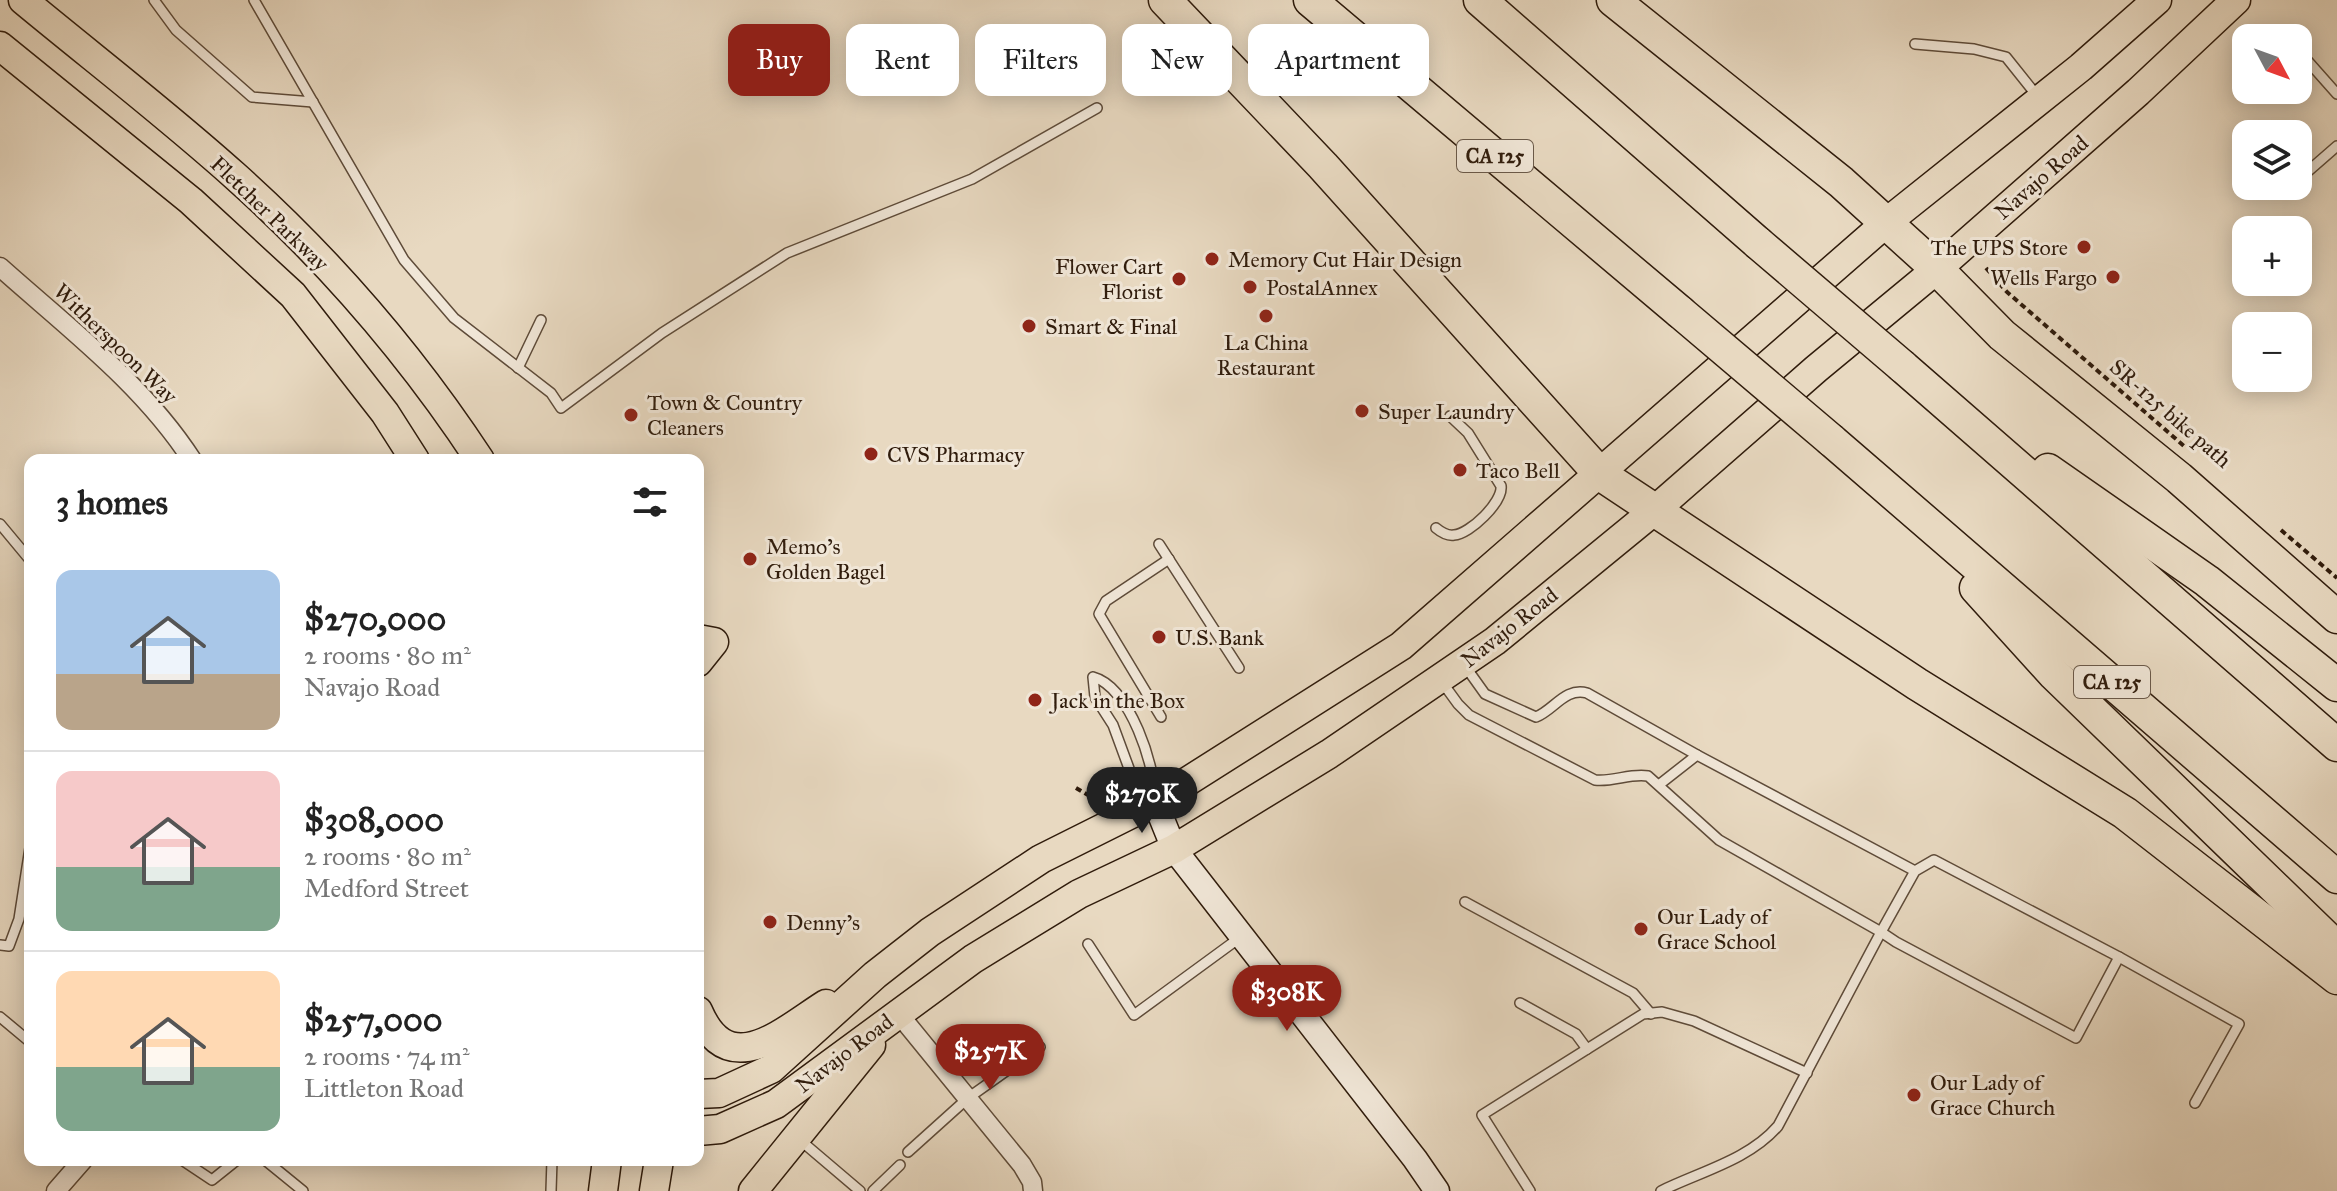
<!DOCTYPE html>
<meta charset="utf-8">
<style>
:root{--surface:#fff;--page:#f2f2f2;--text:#222;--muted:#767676;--line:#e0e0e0;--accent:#8f2418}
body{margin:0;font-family:"IM FELL Great Primer",serif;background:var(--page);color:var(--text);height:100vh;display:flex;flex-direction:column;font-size:30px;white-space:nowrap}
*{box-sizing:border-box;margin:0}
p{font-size:26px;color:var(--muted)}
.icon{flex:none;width:44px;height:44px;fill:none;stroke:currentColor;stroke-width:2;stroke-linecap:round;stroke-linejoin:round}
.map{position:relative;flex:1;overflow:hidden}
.side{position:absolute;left:24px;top:454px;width:680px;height:712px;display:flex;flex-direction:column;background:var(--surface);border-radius:16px;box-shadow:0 4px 20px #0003}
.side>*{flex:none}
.hud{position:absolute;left:728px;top:24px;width:760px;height:72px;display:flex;gap:16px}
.needle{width:52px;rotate:131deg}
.tools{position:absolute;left:2232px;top:24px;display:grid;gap:16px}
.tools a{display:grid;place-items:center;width:80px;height:80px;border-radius:16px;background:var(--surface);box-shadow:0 4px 20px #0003;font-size:40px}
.price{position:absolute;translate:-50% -68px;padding:0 18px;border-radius:28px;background:var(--accent);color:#fff;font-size:26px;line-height:52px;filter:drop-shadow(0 2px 4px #0008)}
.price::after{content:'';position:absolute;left:50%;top:48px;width:24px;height:18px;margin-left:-12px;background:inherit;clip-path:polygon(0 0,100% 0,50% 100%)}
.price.current{background:#222;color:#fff}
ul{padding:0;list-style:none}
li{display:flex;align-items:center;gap:24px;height:200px;padding:0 32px}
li+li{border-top:2px solid var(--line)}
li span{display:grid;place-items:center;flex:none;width:224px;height:160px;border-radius:16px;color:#555}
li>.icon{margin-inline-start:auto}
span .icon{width:96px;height:96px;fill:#fffc;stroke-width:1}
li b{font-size:34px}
h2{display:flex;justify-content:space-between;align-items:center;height:96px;padding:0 32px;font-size:34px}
.chip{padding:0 28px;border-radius:16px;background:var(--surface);box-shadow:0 4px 20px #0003;font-size:28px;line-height:72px}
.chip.current{background:var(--accent);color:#fff}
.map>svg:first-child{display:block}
</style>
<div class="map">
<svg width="2337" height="1191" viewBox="0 0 2337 1191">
<rect width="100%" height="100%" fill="#e8d9c1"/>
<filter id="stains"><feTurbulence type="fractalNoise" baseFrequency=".0025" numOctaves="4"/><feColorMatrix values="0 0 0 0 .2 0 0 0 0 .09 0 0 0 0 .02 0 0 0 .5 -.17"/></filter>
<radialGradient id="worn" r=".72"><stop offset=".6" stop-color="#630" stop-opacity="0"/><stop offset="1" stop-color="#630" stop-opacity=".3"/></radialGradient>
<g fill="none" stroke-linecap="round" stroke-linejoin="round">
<g stroke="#5e4b39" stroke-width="12">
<g id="lane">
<path d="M154,0L176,30L252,97L313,102"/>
<path d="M254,0L404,260L454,318L551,393L561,408L662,333L787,253L972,179L1097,108"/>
<path d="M2292,31L2293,38"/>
<path d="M1915,44L1974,49L2006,57L2038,97"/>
<path d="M2298,50L2337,94"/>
<path d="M2298,180L2337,146"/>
<path d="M518,368L541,320"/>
<path d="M0,524L30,560"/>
<path d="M1436,528C1442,533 1447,536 1454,535C1470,534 1503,502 1501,486L1468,433L1450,416"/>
<path d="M1159,544L1239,668"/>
<path d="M1465,666L1485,694L1536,717C1554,710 1565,687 1587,693L1697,755"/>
<path d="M1093,677C1130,687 1156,767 1155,802L1142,794L1134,782L1113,725L1095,697Z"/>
<path d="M1442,682L1458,704L1469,715L1595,780C1614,782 1630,773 1648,776L1719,840L1881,932L1778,1126C1749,1160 1699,1172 1661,1191"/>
<path d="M1161,717L1099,614L1106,601L1169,559"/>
<path d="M1660,784L1697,755L1915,871"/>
<path d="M1934,860L2119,957L2076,1038L1896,942L1881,932L1915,871Z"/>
<path d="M1465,902L1633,993L1651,1014"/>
<path d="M1088,944L1134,1015L1242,936"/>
<path d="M0,945L9,946L19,919L30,848"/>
<path d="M2119,957L2239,1024L2195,1103"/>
<path d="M1520,1003L1576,1034L1587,1049"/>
<path d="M0,1017L30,1042"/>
<path d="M800,1140L860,1191"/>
<path d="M908,1152L968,1098L1040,1047"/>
<path d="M182,1160L212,1180L237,1160"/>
<path d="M265,1160L303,1191"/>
<path d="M551,1191L552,1160"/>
<path d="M873,1191L900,1165"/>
<path d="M1530,1191L1482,1115L1643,1014L1662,1012L1694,1021L1807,1073"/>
</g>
</g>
<g stroke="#5e4b39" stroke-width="21">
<g id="street">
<path d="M0,267C67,327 143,384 192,460"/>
<path d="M898,1013L1022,1165L1032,1182L1033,1191"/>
<path d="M56,1191L83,1160"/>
</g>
</g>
<g stroke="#301c0c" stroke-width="27">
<path id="secondary" d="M1155,802L1174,849L1415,1159L1437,1191"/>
</g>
<g stroke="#301c0c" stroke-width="31">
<g id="primary">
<path d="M23,0C93,58 166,114 234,175C328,259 411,355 480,460"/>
<path d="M0,46L191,201L293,295L385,413L415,460"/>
<path d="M698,639L714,642L698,662"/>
<path d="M698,1011C729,1083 783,1031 826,1004"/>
<path d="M698,1094L719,1093L771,1069L875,975L930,932L1041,859L1155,802L1401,646L1887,222L2081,67L2157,0"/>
<path d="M698,1131L720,1129L776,1104L973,959L1079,894L1174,849L1329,754L1495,641L1655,510L1816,369L1937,269L2138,92L2236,0"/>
<path d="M603,1191L607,1160"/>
<path d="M654,1191L659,1160"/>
<path d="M753,1191L871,1045"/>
</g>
</g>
<g stroke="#301c0c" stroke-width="35">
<g id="highway">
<path d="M1165,0L1323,166L1600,474L1917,684L2125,813L2337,978"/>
<path d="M1310,0L1680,312"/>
<path d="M1480,0L1758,243"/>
<path d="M1613,0L1841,182L1937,269L2002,335L2179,478L2337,617"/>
<path d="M1902,366L2337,745"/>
<path d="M1831,440L2337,877"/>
<path d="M2048,470L2207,581L2337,685"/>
<path d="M1976,588L2054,674L2337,948"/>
</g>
</g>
<g stroke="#301c0c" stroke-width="4" stroke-dasharray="6 4" stroke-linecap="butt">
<path d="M1986,268L2007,292L2184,446"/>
<path d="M2281,530L2337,578"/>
<path d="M1076,788L1098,801"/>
</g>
<use href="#lane" stroke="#f0e6d7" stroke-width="9"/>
<use href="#street" stroke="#f0e6d7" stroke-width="18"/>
<use href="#secondary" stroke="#f0e6d7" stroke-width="24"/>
<use href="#primary" stroke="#e8d9c1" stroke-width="28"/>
<use href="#highway" stroke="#e8d9c1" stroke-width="32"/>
<g stroke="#301c0c" stroke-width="35" stroke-linecap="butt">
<g id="highway-bridge">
<path d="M1758,243L1902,366"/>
<path d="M1680,312L1831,440"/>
</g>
</g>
<use href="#highway-bridge" stroke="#e8d9c1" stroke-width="32"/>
</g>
<g fill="#8f2418" stroke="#f0e6d7" stroke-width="3">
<circle cx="2084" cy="247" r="8"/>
<circle cx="1212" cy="259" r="8"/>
<circle cx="2113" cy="277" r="8"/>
<circle cx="1179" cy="279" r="8"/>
<circle cx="1250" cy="287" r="8"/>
<circle cx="1266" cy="316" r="8"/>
<circle cx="1029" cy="326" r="8"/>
<circle cx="1362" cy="411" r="8"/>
<circle cx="631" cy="415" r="8"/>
<circle cx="871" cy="454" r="8"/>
<circle cx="1460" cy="470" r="8"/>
<circle cx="750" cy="559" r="8"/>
<circle cx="1159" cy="637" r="8"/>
<circle cx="1035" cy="700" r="8"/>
<circle cx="770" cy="922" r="8"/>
<circle cx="1641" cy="929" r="8"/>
<circle cx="1914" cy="1095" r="8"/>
</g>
<g text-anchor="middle" stroke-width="6" stroke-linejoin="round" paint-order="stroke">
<g fill="#f0e6d7" stroke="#6a5949" stroke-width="2">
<rect x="1457" y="140" width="76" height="32" rx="6"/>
<rect x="2074" y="666" width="76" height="32" rx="6"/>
</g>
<g font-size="20" font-weight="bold" fill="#301c0c">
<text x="1495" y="163">CA 125</text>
<text x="2112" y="689">CA 125</text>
</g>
<g font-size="22" fill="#301c0c" stroke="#f0e6d7">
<text transform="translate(2041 177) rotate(-41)" y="8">Navajo Road</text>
<text transform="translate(270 213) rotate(44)" y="8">Fletcher Parkway</text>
<text transform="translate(116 343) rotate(44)" y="8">Witherspoon Way</text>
<text transform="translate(2171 413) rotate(41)" y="8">SR-125 bike path</text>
<text transform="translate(1509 627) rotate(-38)" y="8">Navajo Road</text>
<text transform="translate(844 1053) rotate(-37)" y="8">Navajo Road</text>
</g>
<g font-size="22" fill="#301c0c" stroke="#f0e6d7" text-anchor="start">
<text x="2068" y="255" text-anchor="end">The UPS Store</text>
<text x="1228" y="267">Memory Cut Hair Design</text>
<text x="1163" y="274" text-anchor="end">Flower Cart<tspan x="1163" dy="25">Florist</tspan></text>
<text x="2097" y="285" text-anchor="end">Wells Fargo</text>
<text x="1266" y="295">PostalAnnex</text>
<text x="1045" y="334">Smart &amp; Final</text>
<text x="1266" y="350" text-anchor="middle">La China<tspan x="1266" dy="25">Restaurant</tspan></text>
<text x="647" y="410">Town &amp; Country<tspan x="647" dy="25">Cleaners</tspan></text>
<text x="1378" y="419">Super Laundry</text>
<text x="887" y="462">CVS Pharmacy</text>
<text x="1476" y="478">Taco Bell</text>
<text x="766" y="554">Memo's<tspan x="766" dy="25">Golden Bagel</tspan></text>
<text x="1175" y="645">U.S. Bank</text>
<text x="1051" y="708">Jack in the Box</text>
<text x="1657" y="924">Our Lady of<tspan x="1657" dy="25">Grace School</tspan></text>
<text x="786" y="930">Denny's</text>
<text x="1930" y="1090">Our Lady of<tspan x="1930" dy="25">Grace Church</tspan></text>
</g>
</g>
<rect width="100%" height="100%" filter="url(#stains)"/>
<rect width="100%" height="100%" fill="url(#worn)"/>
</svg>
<div class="tools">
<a><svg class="needle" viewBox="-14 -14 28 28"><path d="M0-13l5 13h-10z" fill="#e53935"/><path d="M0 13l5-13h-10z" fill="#767676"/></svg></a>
<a><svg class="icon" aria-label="layers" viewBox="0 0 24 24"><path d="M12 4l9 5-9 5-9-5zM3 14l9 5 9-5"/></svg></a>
<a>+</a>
<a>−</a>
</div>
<b class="price current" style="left:1142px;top:835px">$270K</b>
<b class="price" style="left:1287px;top:1033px">$308K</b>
<b class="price" style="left:990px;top:1092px">$257K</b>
<div class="hud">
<a class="chip current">Buy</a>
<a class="chip">Rent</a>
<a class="chip">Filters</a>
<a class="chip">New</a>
<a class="chip">Apartment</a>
</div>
<section class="side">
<h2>3 homes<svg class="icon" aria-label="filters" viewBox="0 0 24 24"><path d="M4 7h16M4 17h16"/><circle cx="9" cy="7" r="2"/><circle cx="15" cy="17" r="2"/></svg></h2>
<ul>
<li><span style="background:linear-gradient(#a9c7e8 65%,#b9a48a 0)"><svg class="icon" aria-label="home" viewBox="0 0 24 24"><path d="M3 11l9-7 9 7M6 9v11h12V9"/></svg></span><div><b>$270,000</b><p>2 rooms · 80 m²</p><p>Navajo Road</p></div></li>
<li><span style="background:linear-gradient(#f6c9c9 60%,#7fa58c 0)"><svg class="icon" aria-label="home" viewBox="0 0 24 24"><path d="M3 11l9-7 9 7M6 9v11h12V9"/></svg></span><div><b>$308,000</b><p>2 rooms · 80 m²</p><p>Medford Street</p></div></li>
<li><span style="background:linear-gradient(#ffd9b3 60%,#7fa58c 0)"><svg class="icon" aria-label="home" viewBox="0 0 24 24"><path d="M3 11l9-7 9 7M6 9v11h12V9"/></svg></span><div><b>$257,000</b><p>2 rooms · 74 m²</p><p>Littleton Road</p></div></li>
</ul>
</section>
</div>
